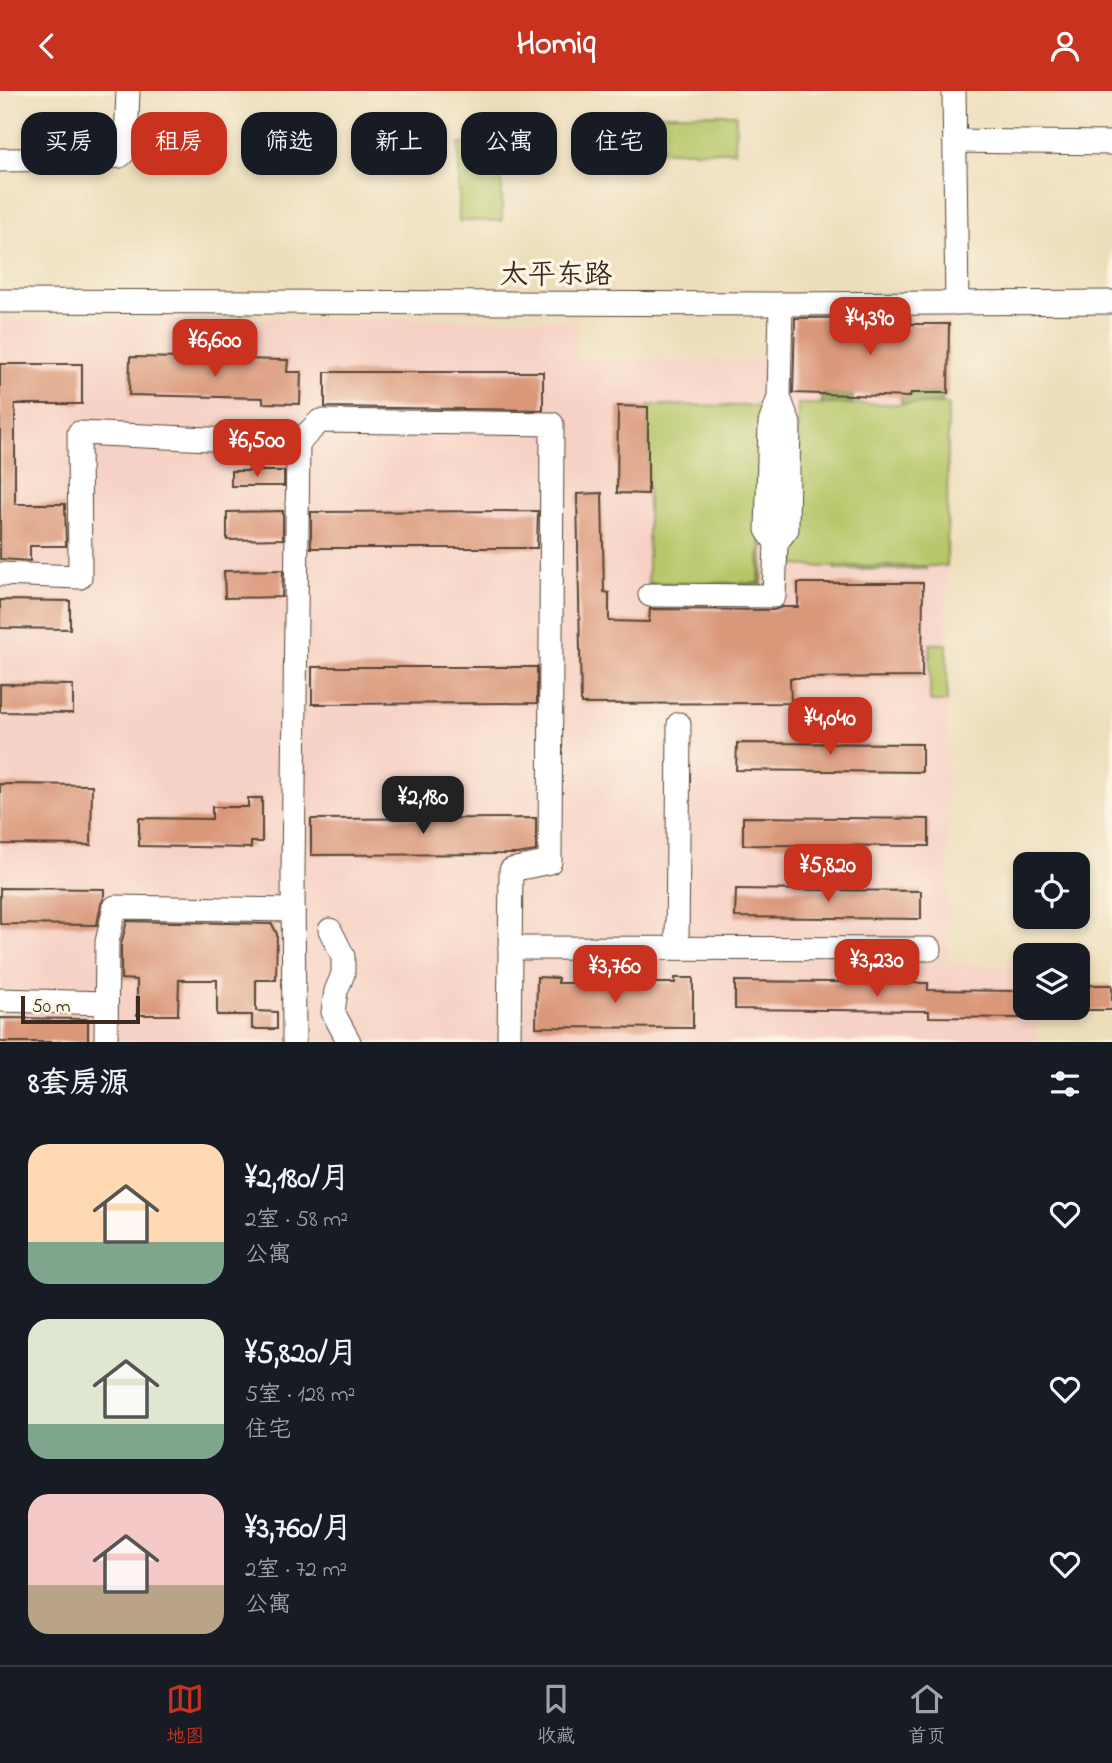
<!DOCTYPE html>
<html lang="zh">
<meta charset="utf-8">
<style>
:root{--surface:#171b24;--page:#20242c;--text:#f1f3f6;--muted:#9ea1a6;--line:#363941;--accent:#c8321e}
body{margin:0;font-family:"Indie Flower","LXGW WenKai TC",sans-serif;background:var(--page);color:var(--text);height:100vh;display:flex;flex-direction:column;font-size:26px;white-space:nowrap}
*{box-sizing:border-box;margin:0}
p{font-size:23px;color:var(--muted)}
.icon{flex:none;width:38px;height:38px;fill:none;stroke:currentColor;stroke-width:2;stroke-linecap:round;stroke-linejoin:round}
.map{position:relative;height:951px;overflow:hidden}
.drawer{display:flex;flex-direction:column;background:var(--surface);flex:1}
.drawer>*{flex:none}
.top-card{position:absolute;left:21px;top:21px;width:700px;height:63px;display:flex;gap:14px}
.controls{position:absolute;left:1013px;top:761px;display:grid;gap:14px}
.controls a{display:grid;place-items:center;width:77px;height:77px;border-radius:14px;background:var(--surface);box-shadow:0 4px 10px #0003;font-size:35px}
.scale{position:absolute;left:21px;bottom:18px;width:119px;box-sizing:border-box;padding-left:7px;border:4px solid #3b2a1e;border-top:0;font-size:19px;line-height:24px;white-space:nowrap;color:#3b2a1e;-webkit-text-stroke:5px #fcf5e5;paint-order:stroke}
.price{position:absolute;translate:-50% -60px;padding:0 16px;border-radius:14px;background:var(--accent);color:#fff;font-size:23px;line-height:46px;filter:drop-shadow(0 2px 4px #0008)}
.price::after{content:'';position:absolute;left:50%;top:42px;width:21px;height:16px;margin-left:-10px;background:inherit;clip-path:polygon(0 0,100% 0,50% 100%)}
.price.current{background:#222;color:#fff}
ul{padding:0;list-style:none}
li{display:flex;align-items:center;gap:21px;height:175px;padding:0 28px}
li span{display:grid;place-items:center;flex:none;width:196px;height:140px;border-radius:21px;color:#555}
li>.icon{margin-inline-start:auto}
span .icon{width:84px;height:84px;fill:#fffc;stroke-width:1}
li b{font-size:30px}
h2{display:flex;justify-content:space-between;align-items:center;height:84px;padding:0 28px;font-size:30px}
.tag{padding:0 24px;border-radius:21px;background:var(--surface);box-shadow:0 4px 10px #0003;font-size:24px;line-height:63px}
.tag.current{background:var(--accent);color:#fff}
header{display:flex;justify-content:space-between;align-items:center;height:91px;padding:0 28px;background:var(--accent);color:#fff;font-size:32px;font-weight:700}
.tabs{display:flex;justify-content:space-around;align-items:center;height:98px;border-top:2px solid var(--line);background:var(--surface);font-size:19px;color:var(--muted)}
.tabs a{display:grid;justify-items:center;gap:4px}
.tabs .current{color:var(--accent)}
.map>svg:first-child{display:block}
</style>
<header><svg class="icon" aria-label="back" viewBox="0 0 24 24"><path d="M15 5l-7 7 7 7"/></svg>Homiq<svg class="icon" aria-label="person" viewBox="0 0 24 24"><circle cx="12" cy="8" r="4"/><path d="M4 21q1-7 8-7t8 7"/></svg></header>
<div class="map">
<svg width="1112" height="951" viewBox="0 0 1112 951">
<rect width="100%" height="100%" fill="#fcf5e5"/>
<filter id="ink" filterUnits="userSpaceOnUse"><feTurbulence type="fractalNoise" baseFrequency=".0143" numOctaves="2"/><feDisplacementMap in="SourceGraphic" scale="14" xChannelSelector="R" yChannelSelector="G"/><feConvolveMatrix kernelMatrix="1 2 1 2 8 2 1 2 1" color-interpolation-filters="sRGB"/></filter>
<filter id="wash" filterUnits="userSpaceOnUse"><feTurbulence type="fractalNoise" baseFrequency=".00686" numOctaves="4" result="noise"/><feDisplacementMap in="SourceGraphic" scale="28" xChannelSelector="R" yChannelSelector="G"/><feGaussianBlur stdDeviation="1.57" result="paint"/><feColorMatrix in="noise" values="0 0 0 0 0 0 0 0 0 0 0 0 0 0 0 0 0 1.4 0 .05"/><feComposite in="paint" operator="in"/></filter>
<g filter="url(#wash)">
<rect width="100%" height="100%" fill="#eddebb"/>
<path fill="#f6d1c5" d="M890,217H948L947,553L948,872L1025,876L1026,917H1036L1037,951H0V228H577L576,268L767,269L778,218H873V226H890Z"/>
<g fill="#b6c668" stroke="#787843" stroke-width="2">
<path d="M662,23H736L735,60H662Z"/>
<rect x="459" y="53" width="43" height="77"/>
<path d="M798,313H948L947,475L825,476L795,474Z"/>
<path d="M648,314L764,315L759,493L648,492Z"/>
<rect x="930" y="553" width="17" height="58"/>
</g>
<g fill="#90ab5c" stroke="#666a3d" stroke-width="2">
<path d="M911,302H946L940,313H902L900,305L910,306Z"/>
<path d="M821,303L853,304L852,313H822Z"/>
<path d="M764,315H767L762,496L649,495L648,492H759Z"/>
<path d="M835,475H926V478L835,479Z"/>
</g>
<g id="blocks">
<g fill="#da987a">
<path d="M910,226V233H949L948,302H911L910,306L793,302L795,227Z"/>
<path d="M130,266L288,269L287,281H301L300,313L263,312V307L129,304Z"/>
<path d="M0,273H82V313H15V413H65L66,455H30V470L0,468Z"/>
<path d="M325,281H543V319L325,316Z"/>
<path d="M618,315L648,316V403L617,402Z"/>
<rect x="231" y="380" width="53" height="15"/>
<path d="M602,402L604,501L609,502V530L649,531L650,518L774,519L782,516H798V492H923L922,586L790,587L791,612L581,613L577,403Z"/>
<path d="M283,420V448L227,449V421Z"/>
<path d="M538,420L537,457H311V421Z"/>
<path d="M283,479L282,506L225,507L224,480Z"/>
<path d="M0,509L70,510V538L0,537Z"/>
<path d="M312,576H537V612L312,613Z"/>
<path d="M0,593L73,594V622L0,621Z"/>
<path d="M737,652L922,653V681L736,679Z"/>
<path d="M0,693L92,694L91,754L0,753Z"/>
<path d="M248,707H262V751H251V757L139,755V727L212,728V716H248Z"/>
<path d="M743,726L929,728V755L743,754Z"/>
<path d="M536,727V760L517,763L311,764V728Z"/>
<path d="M0,797L104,798V807L101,813L97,834L0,833Z"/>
<path d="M736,798L921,800V828L735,826Z"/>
<path d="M127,830L272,833L277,843L276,889H256V920L277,921V938H252V924H217V889H179L178,924H137V889L121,888V853Z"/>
<path d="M537,886L558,887V892H675V887H693V937L536,936Z"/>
<path d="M735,890L928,892V899L1021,900L1020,927L929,926V920L735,918Z"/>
<rect x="1078" y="894" width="34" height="25"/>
<path d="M0,927L88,928V951H0Z"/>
</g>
</g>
</g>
<g filter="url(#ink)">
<use href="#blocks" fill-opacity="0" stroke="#564536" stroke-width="2"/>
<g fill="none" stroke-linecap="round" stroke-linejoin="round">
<g stroke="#564536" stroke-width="25">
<g id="minor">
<path d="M954,0L957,212"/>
<path d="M955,50L1112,52"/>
<path d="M0,69L86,68L120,65L124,61L127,27L128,0"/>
<path d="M0,210L781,213L1112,211"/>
<path d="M776,452L767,439L770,332L779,306"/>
<path d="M0,483L80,486L79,342L298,352"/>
<path d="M650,504L774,505L776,452L787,438V432L789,333L779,306L781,213"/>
<path d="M330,839L343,865V883L336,900L333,921L349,951"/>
<path d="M510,857L930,858"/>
<path d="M677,857L679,633"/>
<path d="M0,909L106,912"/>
<path d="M106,951L107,851L115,816L293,819"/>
<path d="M294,951L293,782L298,352L320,330L552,333L550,771L511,779L509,951"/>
</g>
</g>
<use href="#minor" stroke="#fff" stroke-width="23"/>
</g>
</g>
<g text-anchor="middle" stroke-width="7" stroke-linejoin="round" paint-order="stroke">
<g font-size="28" fill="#3b2a1e" stroke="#fcf5e5">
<text x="556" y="192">太平东路</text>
</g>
</g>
</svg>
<div class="controls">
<a><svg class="icon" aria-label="locate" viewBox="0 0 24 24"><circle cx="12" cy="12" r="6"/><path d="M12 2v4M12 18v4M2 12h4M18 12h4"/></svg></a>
<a><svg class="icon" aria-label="layers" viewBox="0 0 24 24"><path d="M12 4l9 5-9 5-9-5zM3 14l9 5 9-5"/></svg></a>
</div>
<div class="scale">50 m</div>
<b class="price" style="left:870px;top:266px">¥4,390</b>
<b class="price" style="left:215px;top:288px">¥6,600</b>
<b class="price" style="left:257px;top:388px">¥6,500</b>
<b class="price" style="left:830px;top:666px">¥4,040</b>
<b class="price current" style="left:423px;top:745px">¥2,180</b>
<b class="price" style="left:828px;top:813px">¥5,820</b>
<b class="price" style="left:877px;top:908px">¥3,230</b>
<b class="price" style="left:615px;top:914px">¥3,760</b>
<div class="top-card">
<a class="tag">买房</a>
<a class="tag current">租房</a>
<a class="tag">筛选</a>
<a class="tag">新上</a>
<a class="tag">公寓</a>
<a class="tag">住宅</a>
</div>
</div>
<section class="drawer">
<h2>8套房源<svg class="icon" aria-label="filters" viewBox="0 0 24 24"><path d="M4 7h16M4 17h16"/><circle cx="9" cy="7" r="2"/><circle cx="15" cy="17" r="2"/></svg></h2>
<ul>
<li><span style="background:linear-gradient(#ffd9b3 70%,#7fa58c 0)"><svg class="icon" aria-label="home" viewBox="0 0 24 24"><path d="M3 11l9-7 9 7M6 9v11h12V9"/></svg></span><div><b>¥2,180/月</b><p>2室 · 58 m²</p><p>公寓</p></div><svg class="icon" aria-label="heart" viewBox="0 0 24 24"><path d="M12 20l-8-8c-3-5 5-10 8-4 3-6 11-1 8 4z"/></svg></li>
<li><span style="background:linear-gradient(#dfe7d0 75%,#7fa58c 0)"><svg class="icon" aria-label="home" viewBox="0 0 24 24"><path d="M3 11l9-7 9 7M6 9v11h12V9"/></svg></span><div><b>¥5,820/月</b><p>5室 · 128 m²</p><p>住宅</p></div><svg class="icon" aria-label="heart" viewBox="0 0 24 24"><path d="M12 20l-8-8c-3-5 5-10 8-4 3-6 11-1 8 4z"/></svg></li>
<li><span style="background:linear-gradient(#f6c9c9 65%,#b9a48a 0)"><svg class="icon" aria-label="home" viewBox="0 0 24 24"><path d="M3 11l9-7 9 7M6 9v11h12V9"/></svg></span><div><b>¥3,760/月</b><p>2室 · 72 m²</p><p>公寓</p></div><svg class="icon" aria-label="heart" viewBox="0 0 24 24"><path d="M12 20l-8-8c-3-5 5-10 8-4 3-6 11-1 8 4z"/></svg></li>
</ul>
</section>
<nav class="tabs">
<a class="current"><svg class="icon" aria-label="map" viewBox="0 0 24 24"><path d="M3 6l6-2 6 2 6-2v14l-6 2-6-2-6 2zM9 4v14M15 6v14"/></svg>地图</a>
<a><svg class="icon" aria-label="saved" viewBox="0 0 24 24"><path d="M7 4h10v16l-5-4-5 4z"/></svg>收藏</a>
<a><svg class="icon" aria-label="home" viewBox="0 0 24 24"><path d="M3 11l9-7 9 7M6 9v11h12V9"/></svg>首页</a>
</nav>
